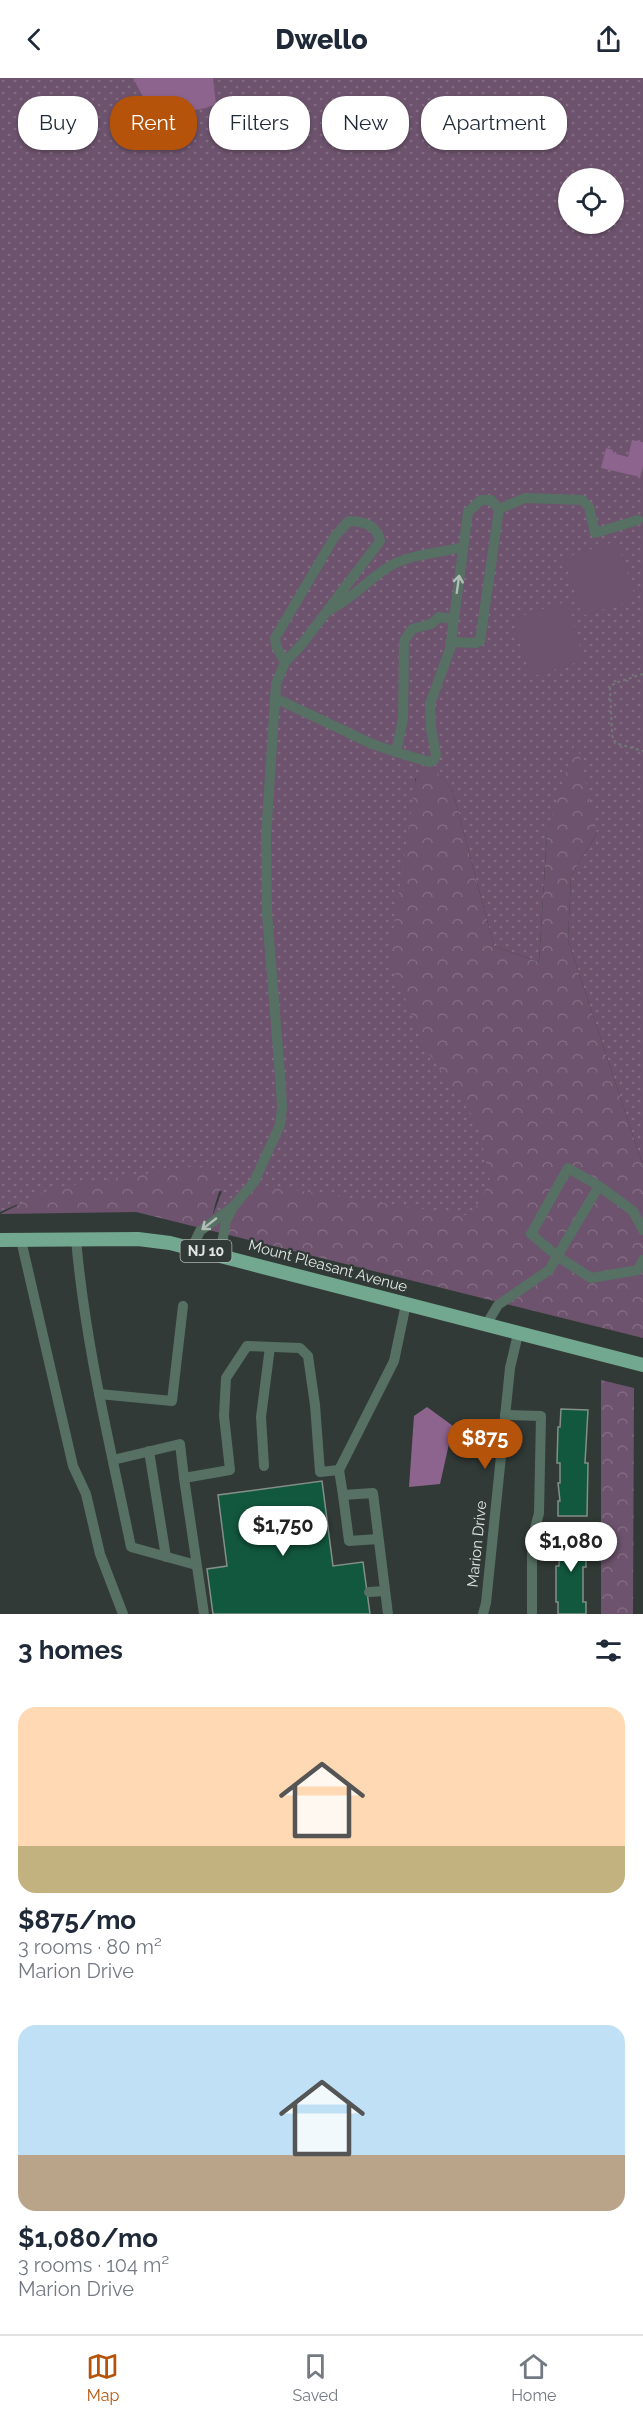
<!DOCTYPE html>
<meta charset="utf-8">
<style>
:root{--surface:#fff;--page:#f2f2f3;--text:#1f2937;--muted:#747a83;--line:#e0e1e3;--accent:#b45309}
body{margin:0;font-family:Raleway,sans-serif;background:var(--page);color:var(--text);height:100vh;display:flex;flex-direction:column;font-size:22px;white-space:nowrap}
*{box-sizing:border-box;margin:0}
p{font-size:20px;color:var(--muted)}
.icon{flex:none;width:33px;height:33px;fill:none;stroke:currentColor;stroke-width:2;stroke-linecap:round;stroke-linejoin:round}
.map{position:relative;height:1536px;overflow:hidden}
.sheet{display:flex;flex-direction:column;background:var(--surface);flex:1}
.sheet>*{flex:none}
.top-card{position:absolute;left:18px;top:18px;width:608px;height:54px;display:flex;gap:12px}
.tools{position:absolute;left:558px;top:90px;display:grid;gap:12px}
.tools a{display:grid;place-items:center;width:66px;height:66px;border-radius:50%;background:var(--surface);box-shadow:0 2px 4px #0004;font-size:30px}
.price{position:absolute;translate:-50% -51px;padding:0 14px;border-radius:21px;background:#fff;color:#222;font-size:20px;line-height:39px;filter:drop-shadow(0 2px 3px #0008)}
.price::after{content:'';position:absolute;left:50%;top:36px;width:18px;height:14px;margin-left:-9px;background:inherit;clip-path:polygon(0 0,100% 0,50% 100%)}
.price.selected{background:var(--accent);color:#fff}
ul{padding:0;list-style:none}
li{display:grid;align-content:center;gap:12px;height:318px;padding:0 18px}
li span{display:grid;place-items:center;height:186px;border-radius:18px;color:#555}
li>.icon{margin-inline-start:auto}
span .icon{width:108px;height:108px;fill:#fffc;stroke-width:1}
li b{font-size:26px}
h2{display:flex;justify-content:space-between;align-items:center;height:72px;padding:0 18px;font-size:26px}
.pill{padding:0 21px;border-radius:24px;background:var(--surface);box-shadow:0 2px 4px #0004;font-size:21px;line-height:54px}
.pill.selected{background:var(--accent);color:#fff}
header{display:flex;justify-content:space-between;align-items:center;height:78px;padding:0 18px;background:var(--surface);font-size:27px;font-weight:800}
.menu{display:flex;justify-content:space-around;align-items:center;height:84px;border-top:2px solid var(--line);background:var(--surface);font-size:16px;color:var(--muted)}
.menu a{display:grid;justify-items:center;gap:3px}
.menu .selected{color:var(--accent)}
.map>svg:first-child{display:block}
</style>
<header><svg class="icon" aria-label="back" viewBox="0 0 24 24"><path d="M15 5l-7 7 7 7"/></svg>Dwello<svg class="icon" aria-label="share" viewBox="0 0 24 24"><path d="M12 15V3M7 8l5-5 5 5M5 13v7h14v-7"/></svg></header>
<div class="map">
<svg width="643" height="1536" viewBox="0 0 643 1536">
<defs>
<pattern id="grass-dots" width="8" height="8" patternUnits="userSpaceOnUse" patternTransform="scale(1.5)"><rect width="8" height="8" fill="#6d536d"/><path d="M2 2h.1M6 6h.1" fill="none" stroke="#826c82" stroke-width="1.8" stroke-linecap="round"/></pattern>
<pattern id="forest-crowns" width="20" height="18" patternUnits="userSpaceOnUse" patternTransform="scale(1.5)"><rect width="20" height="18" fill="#6d536d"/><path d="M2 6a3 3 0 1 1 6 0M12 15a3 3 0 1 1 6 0" fill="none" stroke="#826c82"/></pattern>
</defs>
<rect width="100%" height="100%" fill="#313a36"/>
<path fill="url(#grass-dots)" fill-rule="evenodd" d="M0,0H643V1088L568,862L571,798L597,755H547L539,884L494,868L452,711L430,688L415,701L481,1058L500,1079L484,1143L236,1120L217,1136L213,1137L222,1113L16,1127L0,1134ZM568,100H614V146H568Z"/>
<g fill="url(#forest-crowns)">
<path d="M576,661L597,755L571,798L568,862L643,1088V1260L136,1134L0,1136L53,1110L197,1088C235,1101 217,1108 213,1137L217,1136L248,1105L471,1138L490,1103L478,1046L425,970L389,880L416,700L430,687L452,711L494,868L539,884L547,755Z"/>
<path d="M601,1302L634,1310L633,1536H601Z"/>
</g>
<g fill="#6d536d">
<path d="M617,463L636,521L582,538L564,480Z"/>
<path d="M566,524L584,582L531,599L512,541Z"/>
</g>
<g fill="#8d648e">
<path d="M133,0H213L216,26C198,35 175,32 155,34L148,28Z"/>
<path d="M632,362L643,364V389L640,399L601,390L606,370L613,372V375L628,379Z"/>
<path d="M427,1329L453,1348L440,1406L409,1409L414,1338Z"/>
</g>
<g fill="#12583f" stroke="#848f89" stroke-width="1.5">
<path d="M561,1331L588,1332L585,1385H588L587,1438H558V1423H560L558,1405H560V1385H557L558,1349H560Z"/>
<path d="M322,1403L333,1488L363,1484L370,1536H213L207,1491L227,1488L218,1417Z"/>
<path d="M559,1453H586V1489H583V1524H586V1536H558V1524H556V1488H559Z"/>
</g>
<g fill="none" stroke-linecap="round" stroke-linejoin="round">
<path stroke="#717875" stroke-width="2" stroke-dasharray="3 3" stroke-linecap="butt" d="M643,596L615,605L610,609L612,657L615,665L643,673"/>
<g stroke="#577064" stroke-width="10">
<path d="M499,431L525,420L582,422L589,429L595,455L638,442"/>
<path d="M329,532C353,521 368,501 390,488C411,476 440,475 463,469"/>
<path d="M275,620L372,666L396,674L403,641L404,563L412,551L431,546L439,539L453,541"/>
<path d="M396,674L429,684L434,682L436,677L431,651L430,626L450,571L468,434L481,422H491L499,431L480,563L476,565L450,564"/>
<path d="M643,1152L633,1133L599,1108L568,1090L531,1156L557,1178L591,1200L638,1192L643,1182"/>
<path d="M76,1161C85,1265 110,1367 131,1469L196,1487"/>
<path d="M21,1162L73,1388L86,1416L100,1476L123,1536"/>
<path d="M192,1170L200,1153L233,1129L254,1104L280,1047L282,1029L280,997L267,836L266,759L276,606L285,584L302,566L380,463C377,447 363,443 349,443L335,458L275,560L277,570L285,584"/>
<path d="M220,1177L226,1143L233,1129"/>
<path d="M486,1247L498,1227L549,1192L599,1108"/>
<path d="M99,1316L172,1323L183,1228"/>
<path d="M505,1337L541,1338L539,1435L532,1462V1536"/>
<path d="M149,1373L166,1479"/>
<path d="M113,1382L180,1366L184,1400"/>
<path d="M264,1388L261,1339L270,1269"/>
<path d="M343,1417L349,1463L378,1461"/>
<path d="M369,1514L385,1513"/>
<path d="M204,1536L184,1400L230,1392L224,1338L226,1300L247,1268L300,1270L308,1278L315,1327L320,1394L339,1392"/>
<path d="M388,1536L373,1415L343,1417L339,1392L394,1283L406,1226"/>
<path d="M483,1536L486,1525L510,1290L518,1256"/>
</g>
<path stroke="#72a88f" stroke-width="14" d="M0,1162L138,1161L170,1165L643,1287"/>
</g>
<defs><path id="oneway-shaft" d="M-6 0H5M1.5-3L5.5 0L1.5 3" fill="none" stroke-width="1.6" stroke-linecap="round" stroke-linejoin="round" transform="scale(1.5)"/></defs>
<g stroke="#b1bdb7">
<use href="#oneway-shaft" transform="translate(458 506) rotate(-82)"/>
<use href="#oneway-shaft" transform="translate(209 1146) rotate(142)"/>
</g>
<g text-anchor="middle" stroke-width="4.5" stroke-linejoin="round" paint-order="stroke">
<rect fill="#313a36" stroke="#acb2b0" stroke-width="1.5" x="180.5" y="1162" width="51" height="22" rx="4.5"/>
<g font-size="14" font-weight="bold" fill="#e1e6e4">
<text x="206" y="1178">NJ 10</text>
</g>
<g font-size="15" fill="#e1e6e4" stroke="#313a36">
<text transform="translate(328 1188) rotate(15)" y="5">Mount Pleasant Avenue</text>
<text transform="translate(477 1466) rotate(-84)" y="5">Marion Drive</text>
</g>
</g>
</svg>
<div class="tools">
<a><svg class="icon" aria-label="locate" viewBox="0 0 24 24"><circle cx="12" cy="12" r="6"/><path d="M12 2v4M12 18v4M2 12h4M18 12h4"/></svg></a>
</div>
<b class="price selected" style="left:485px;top:1392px">$875</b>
<b class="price" style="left:283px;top:1479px">$1,750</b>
<b class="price" style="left:571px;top:1495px">$1,080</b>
<div class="top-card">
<a class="pill">Buy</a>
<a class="pill selected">Rent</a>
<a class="pill">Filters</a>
<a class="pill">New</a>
<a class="pill">Apartment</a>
</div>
</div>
<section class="sheet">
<h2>3 homes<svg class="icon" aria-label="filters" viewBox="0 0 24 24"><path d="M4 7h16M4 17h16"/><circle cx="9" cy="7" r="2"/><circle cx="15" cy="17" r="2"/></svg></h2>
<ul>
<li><span style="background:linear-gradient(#ffd9b3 75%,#c2b280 0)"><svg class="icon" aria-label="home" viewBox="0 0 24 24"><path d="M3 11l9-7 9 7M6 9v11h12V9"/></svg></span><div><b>$875/mo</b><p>3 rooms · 80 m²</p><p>Marion Drive</p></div></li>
<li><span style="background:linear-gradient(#bfe0f5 70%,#b9a48a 0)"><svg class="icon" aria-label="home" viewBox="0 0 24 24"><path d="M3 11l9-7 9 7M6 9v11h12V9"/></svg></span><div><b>$1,080/mo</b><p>3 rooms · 104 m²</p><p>Marion Drive</p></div></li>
</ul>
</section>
<nav class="menu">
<a class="selected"><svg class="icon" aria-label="map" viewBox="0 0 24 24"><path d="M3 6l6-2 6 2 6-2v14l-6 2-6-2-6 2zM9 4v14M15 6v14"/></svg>Map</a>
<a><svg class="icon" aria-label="saved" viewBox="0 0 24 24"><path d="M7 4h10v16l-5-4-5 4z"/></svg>Saved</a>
<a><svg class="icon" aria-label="home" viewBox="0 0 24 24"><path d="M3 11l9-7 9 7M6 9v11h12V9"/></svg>Home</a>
</nav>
